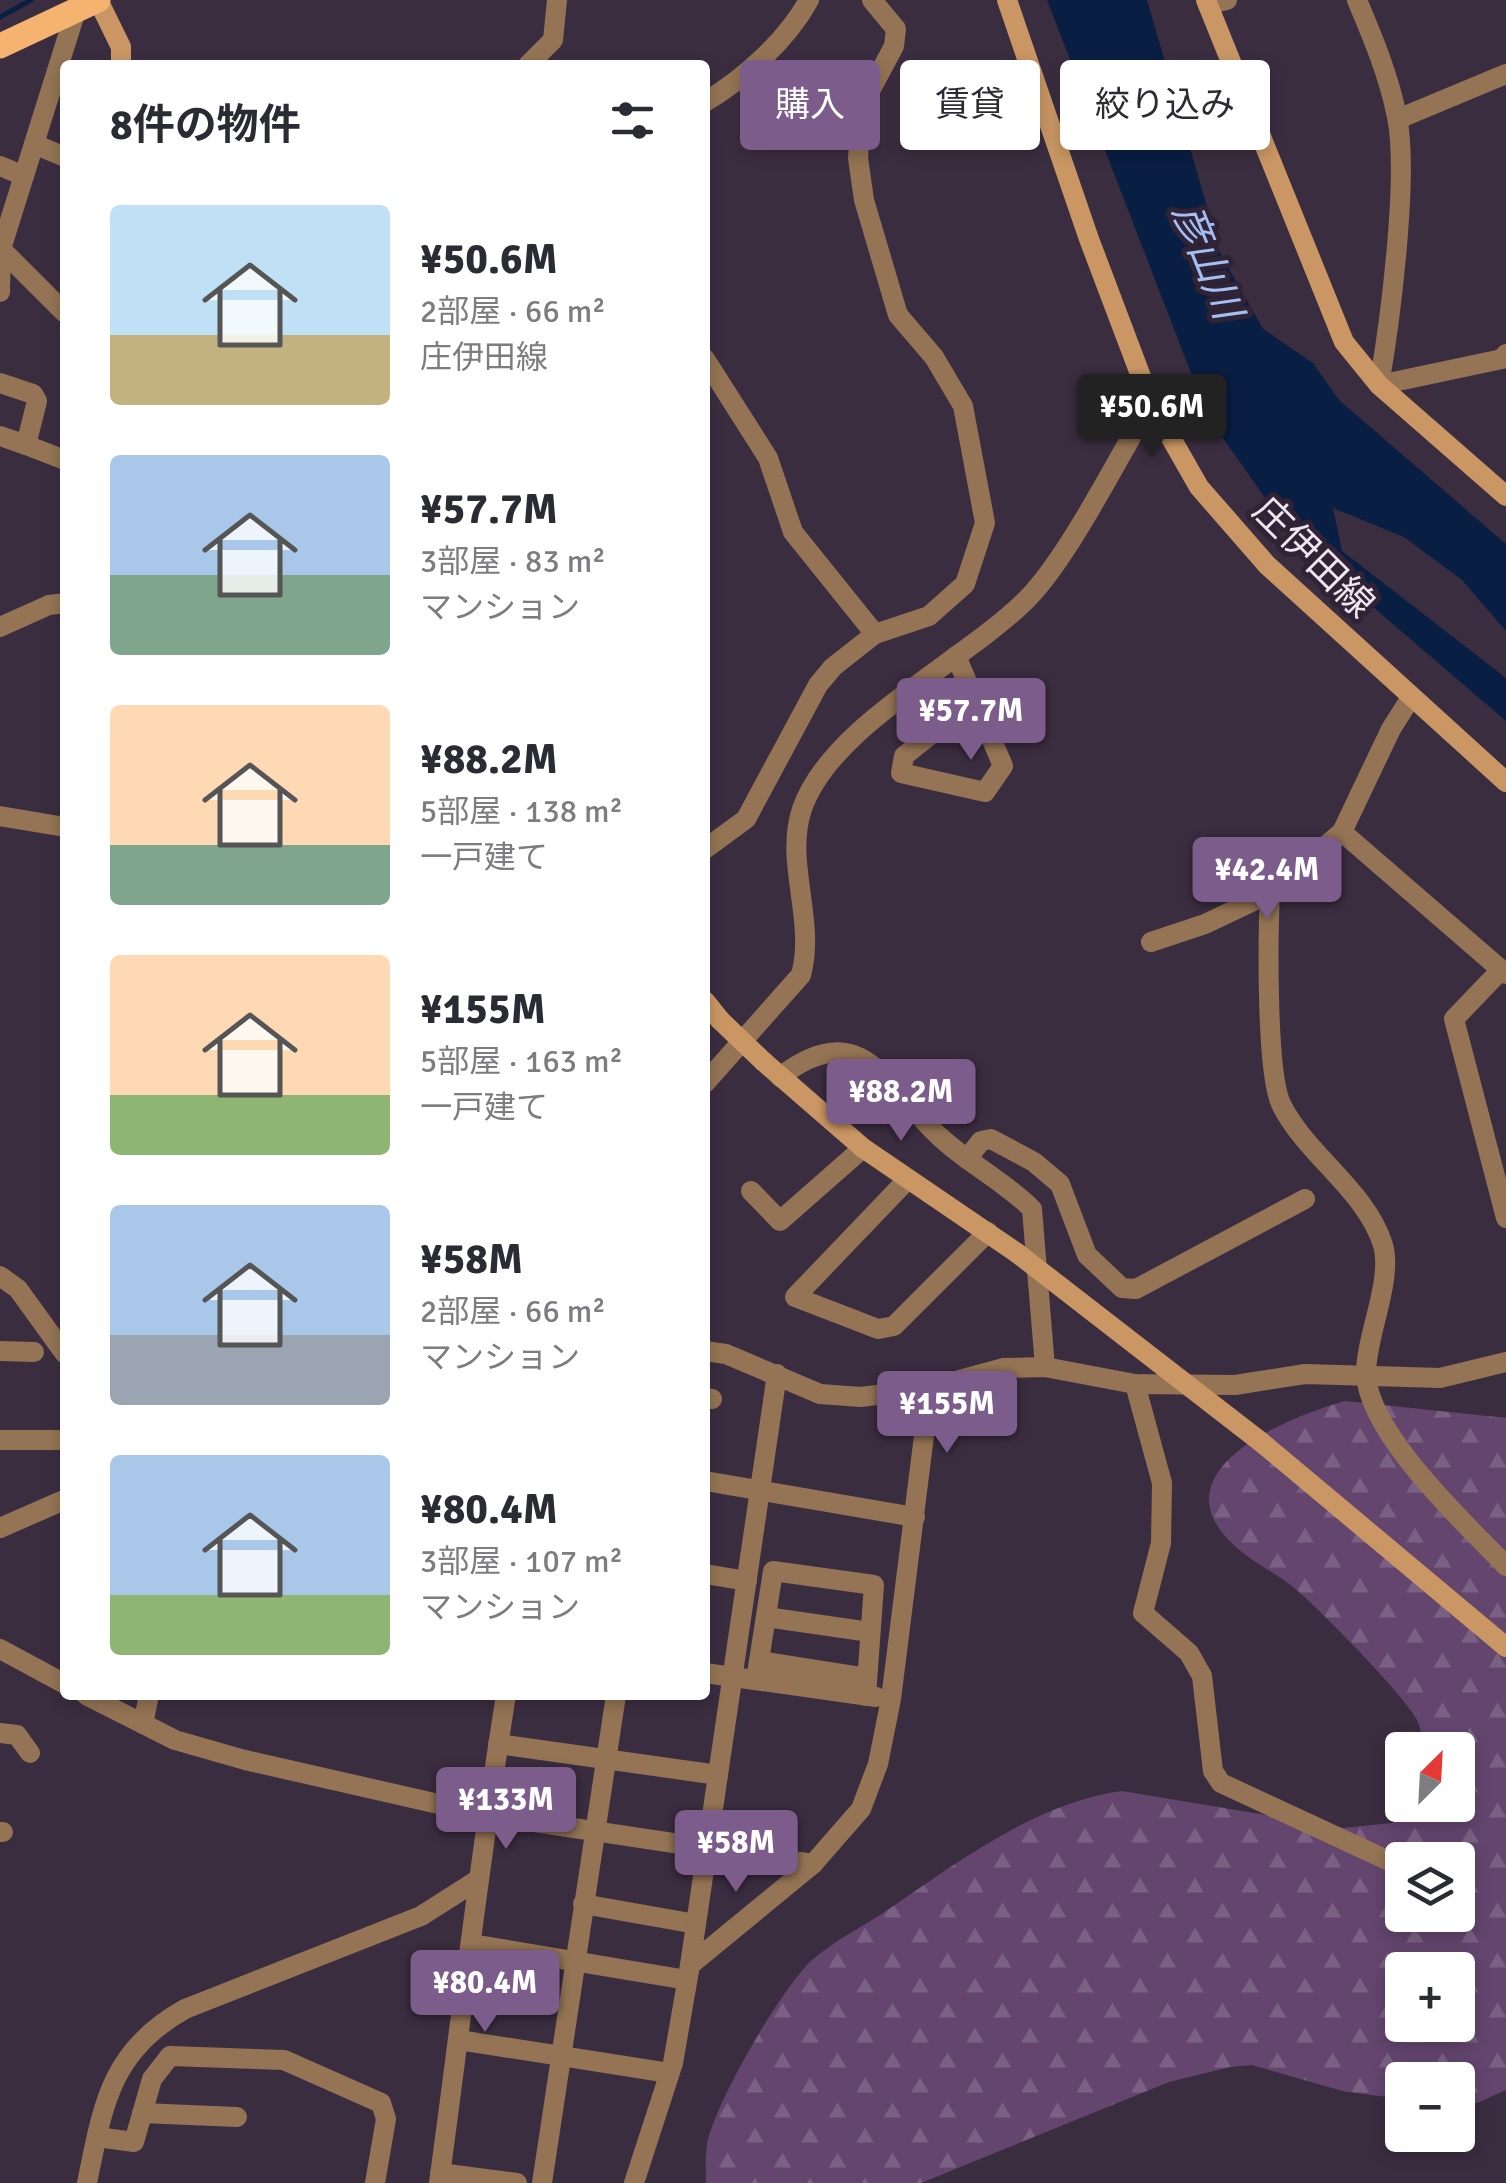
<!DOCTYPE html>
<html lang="ja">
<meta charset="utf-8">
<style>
:root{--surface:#fff;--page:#f7f7f7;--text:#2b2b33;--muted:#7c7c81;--accent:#7b5c8a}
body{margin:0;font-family:Signika,"Noto Sans JP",sans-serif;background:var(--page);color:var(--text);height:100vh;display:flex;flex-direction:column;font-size:38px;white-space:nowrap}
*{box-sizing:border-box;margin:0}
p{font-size:32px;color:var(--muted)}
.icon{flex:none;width:55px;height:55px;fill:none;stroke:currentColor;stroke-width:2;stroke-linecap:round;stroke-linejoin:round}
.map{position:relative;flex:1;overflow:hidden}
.panel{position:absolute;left:60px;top:60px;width:650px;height:1640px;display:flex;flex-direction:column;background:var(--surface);border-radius:10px;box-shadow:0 5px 15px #0003}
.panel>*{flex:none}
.hud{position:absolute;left:740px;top:60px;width:615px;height:90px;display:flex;gap:20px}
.needle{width:65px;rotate:24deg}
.tools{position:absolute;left:1385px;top:1732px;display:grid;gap:20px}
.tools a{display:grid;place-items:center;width:90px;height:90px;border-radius:10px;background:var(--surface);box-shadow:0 5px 15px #0003;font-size:50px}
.price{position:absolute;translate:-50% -85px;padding:0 22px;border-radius:10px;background:var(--accent);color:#fff;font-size:32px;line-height:65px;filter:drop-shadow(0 2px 5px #0008)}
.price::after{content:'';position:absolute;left:50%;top:60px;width:30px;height:22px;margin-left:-15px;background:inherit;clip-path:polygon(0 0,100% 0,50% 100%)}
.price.active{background:#222;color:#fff}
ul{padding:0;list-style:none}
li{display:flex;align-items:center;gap:30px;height:250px;padding:0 50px}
li span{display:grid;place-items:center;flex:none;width:280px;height:200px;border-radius:10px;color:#555}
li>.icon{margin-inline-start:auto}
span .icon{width:120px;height:120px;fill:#fffc;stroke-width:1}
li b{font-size:42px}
h2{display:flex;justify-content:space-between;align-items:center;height:120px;padding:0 50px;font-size:42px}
.pill{padding:0 35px;border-radius:10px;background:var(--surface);box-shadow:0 5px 15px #0003;font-size:35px;line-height:90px}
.pill.active{background:var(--accent);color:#fff}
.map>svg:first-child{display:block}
</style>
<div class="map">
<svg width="1506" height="2183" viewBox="0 0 1506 2183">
<defs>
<pattern id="forest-firs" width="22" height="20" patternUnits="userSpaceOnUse" patternTransform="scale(2.5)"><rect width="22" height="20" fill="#63456e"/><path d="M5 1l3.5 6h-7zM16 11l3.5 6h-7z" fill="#7a6083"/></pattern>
</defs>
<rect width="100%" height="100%" fill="#3b2d40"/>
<path fill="url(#forest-firs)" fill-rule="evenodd" d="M1345,1401L1506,1418V2090L1477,2103L1458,2104V2080H1402V2099L1342,2091L1252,2065L1230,2067L1169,2082L921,2183H706C706,2171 705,2157 707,2145C714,2104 780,1991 811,1961C831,1943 858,1929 880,1915C953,1866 1033,1803 1122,1791L1343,1828L1392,1823L1404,1805H1458V1750H1424C1423,1740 1421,1729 1417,1720C1407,1698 1321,1611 1299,1592C1273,1569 1243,1560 1221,1531C1170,1463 1295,1415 1345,1401ZM1402,1860H1458V1915H1402ZM1402,1970H1458V2025H1402Z"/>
<path fill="#091e43" d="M1047,0H1147L1221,255L1263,329L1313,363L1339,400L1506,544V631L1462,580L1404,537L1333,508L1342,551L1506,678V721L1352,589L1280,519L1208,417Z"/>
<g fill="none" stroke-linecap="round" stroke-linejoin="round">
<path stroke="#091e43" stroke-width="5" d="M0,17L31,0"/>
<g stroke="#947454" stroke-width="20">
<path d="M1357,0C1373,38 1389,76 1397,117C1409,176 1390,323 1379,385L1502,359L1506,354"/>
<path d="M1208,4L1227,0"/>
<path d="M528,65L553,40L557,0"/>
<path d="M705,102C745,78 787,40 809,0"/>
<path d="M1398,119L1506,74"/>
<path d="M34,144L65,157"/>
<path d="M0,166L24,176"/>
<path d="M1,249L65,313"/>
<path d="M0,292L1,249L77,7"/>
<path d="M705,359L768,458L793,532L875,634L929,616L965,584L985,523L963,406L934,357L898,315L864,200L858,158L862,106L894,46L896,29L872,0"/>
<path d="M0,383L33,394L37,401L26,445L0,436"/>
<path d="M26,445L65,460"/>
<path d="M0,627L49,605L65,603"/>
<path d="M956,656L1003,766L985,792L901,773L904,756L975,699"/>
<path d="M0,816L65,827"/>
<path d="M1342,832L1506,974"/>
<path d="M705,849L746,819L818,685L833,667L875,634"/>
<path d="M1270,893C1268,934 1266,1071 1281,1104C1306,1155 1366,1190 1383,1245C1393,1280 1366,1336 1366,1373C1367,1433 1466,1524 1506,1566"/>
<path d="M1151,942L1205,924L1270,893L1342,832L1391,729L1410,699"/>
<path d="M1501,970L1454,1019L1506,1218"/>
<path d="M780,1077C863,1013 885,1087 940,1137C969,1164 1004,1181 1032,1209L1045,1367"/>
<path d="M705,1083L801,975C816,920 784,862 802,809C830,727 961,663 1023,603C1066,563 1118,457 1151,403"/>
<path d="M967,1159L981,1141L991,1139L1034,1162L1060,1184L1087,1255L1122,1288L1136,1289L1305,1199"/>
<path d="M908,1179L795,1297L878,1329L894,1326L988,1232"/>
<path d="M751,1191L780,1221L863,1148"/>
<path d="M0,1276L18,1289L65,1354"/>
<path d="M0,1351L34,1352"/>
<path d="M705,1351L726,1354L820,1394L861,1397L930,1388L1004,1368L1045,1367L1135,1384L1235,1385L1305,1374L1440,1378L1506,1362"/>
<path d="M1135,1384L1162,1483L1161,1543L1143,1613L1189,1653L1202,1676L1213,1771L1221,1783L1402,1867"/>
<path d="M705,1398L712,1399"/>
<path d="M0,1440H65"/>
<path d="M705,1481L915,1517"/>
<path d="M0,1528L64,1500"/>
<path d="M705,1574L747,1581"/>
<path d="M766,1617L870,1632"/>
<path d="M0,1649L65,1684"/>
<path d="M759,1661L867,1678"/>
<path d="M705,1673L876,1697"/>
<path d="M756,1680L773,1571L874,1585L866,1696"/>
<path d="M86,1695L175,1740L245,1760L487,1815L813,1864"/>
<path d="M143,1724L149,1695"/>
<path d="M0,1733L17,1735L30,1753"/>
<path d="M498,1744L718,1775"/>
<path d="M0,1832H3"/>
<path d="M583,1904L696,1924"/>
<path d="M472,1944L687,1980"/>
<path d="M690,1965L813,1864L861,1809L878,1764L891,1699L930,1388"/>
<path d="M459,2040L669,2073"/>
<path d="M142,2113L237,2117"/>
<path d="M97,2137L134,2142L152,2079L170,2056L284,2060L381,2103L386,2119L375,2183"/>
<path d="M440,2173L517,2183"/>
<path d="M87,2183C103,2105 110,2051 185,2009L421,1916L476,1881"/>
<path d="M439,2183C461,2020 480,1857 506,1695"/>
<path d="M542,2183L616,1695"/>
<path d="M634,2183L673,2063L690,1965L777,1374"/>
</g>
<g stroke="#ca9764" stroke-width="20">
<path d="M98,0L121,47V65"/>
<path d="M1007,0L1089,239L1151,403L1199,487L1267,565L1506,782"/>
<path d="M1206,0L1344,342L1379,385L1506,496"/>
<path d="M705,1001L720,1020"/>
<path d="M764,1062L863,1148L1017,1253"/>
<path d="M1261,1442L1506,1647"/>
</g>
<path stroke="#f4b36f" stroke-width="25" d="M0,46L98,0"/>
<g stroke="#ca9764" stroke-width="20">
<path d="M720,1020L764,1062"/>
<path d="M1017,1253L1261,1442"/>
</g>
</g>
<g text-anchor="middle" stroke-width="10" stroke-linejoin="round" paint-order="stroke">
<g font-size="38" fill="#efe6f2" stroke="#302335">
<text transform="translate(1314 557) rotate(45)" y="13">庄伊田線</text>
</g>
<g font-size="40" font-style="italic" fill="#a1c0f5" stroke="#302335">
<text transform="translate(1208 261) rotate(68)" y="14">彦山川</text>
</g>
</g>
</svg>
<div class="tools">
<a><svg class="needle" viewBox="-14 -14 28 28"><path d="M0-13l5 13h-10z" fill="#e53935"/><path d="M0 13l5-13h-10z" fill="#7c7c81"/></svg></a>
<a><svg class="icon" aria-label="layers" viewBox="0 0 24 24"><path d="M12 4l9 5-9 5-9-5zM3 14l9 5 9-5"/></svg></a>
<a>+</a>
<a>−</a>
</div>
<b class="price active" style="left:1152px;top:459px">¥50.6M</b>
<b class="price" style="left:971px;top:763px">¥57.7M</b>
<b class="price" style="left:1267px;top:922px">¥42.4M</b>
<b class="price" style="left:901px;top:1144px">¥88.2M</b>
<b class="price" style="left:947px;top:1456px">¥155M</b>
<b class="price" style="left:506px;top:1852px">¥133M</b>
<b class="price" style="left:736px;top:1895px">¥58M</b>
<b class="price" style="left:485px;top:2035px">¥80.4M</b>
<div class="hud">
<a class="pill active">購入</a>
<a class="pill">賃貸</a>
<a class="pill">絞り込み</a>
</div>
<section class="panel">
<h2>8件の物件<svg class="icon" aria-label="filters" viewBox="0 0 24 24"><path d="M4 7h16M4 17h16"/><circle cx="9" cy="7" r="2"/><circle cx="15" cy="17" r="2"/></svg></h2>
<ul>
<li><span style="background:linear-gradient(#bfe0f5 65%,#c2b280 0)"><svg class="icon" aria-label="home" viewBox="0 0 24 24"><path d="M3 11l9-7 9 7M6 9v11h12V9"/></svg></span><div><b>¥50.6M</b><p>2部屋 · 66 m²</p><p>庄伊田線</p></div></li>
<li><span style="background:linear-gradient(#a9c7e8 60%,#7fa58c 0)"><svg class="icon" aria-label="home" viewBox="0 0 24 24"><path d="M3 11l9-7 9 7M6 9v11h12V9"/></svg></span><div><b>¥57.7M</b><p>3部屋 · 83 m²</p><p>マンション</p></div></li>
<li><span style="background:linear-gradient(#ffd9b3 70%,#7fa58c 0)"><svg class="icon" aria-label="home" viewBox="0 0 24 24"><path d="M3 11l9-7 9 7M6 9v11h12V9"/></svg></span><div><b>¥88.2M</b><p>5部屋 · 138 m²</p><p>一戸建て</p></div></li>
<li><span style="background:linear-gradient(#ffd9b3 70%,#8fb573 0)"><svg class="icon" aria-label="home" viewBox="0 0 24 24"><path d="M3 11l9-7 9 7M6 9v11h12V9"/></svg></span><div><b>¥155M</b><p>5部屋 · 163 m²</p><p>一戸建て</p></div></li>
<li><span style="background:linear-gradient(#a9c7e8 65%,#9aa5b1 0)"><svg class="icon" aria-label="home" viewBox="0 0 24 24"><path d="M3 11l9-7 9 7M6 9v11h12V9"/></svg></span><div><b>¥58M</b><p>2部屋 · 66 m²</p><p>マンション</p></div></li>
<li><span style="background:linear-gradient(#a9c7e8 70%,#8fb573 0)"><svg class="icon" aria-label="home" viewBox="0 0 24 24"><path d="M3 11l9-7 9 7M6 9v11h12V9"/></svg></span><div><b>¥80.4M</b><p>3部屋 · 107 m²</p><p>マンション</p></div></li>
</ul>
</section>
</div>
